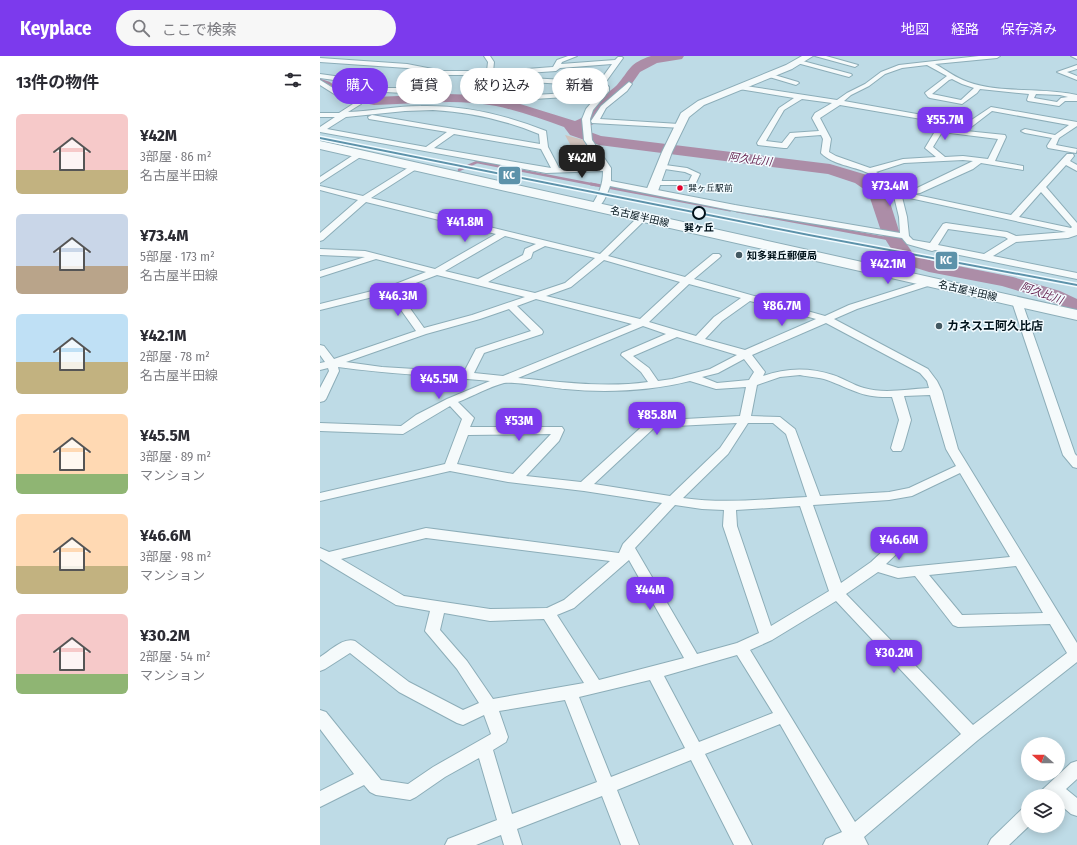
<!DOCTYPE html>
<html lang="ja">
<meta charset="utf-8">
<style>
:root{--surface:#fff;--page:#f7f7f7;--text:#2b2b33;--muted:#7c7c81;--accent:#7c3aed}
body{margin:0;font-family:"Fira Sans Condensed","Noto Sans JP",sans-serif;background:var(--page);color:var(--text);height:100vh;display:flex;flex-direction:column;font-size:15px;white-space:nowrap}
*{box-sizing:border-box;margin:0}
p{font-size:13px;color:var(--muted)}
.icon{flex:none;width:22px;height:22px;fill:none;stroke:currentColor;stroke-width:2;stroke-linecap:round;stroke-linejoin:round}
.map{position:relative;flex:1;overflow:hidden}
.side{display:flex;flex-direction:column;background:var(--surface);width:320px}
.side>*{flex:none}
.top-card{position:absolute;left:12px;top:12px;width:380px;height:36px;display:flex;gap:8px}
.needle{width:26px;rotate:291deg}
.buttons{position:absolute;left:701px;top:681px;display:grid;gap:8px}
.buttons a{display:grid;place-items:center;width:44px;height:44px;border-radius:50%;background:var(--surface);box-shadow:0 2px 10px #0003;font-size:20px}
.price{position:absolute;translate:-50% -34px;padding:0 9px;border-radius:8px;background:var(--accent);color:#fff;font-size:13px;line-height:26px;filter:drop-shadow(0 1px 2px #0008)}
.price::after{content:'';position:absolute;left:50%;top:24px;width:12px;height:9px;margin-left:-6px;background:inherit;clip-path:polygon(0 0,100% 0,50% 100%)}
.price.on{background:#222;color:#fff}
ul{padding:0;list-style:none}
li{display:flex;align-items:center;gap:12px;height:100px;padding:0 16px}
li span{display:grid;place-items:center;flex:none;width:112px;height:80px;border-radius:6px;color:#555}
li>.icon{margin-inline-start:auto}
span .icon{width:48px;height:48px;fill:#fffc;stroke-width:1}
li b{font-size:17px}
h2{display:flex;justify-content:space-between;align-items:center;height:48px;padding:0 16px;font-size:17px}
.pill{padding:0 14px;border-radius:18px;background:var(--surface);box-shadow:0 2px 10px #0003;font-size:14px;line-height:36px}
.pill.on{background:var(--accent);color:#fff}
header{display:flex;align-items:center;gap:24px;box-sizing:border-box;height:56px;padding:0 20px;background:var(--accent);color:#fff}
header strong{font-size:19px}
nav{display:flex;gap:22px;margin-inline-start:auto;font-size:14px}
.search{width:280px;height:36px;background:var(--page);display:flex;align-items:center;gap:10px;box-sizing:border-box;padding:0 14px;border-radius:22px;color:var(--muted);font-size:15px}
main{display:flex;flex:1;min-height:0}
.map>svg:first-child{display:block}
</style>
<header>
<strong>Keyplace</strong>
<div class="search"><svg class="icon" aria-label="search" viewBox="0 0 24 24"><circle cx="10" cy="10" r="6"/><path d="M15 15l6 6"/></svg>ここで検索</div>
<nav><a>地図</a><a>経路</a><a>保存済み</a></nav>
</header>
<main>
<section class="side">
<h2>13件の物件<svg class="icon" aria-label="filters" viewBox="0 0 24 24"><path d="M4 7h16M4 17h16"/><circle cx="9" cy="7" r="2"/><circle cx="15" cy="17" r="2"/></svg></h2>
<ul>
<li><span style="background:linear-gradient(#f6c9c9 70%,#c2b280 0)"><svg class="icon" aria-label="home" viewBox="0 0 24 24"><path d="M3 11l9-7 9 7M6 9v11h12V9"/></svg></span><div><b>¥42M</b><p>3部屋 · 86 m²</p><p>名古屋半田線</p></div></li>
<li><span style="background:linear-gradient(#c9d6e8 65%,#b9a48a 0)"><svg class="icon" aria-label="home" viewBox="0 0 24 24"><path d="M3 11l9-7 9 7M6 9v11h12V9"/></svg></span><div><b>¥73.4M</b><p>5部屋 · 173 m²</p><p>名古屋半田線</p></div></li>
<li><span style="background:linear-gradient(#bfe0f5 60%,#c2b280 0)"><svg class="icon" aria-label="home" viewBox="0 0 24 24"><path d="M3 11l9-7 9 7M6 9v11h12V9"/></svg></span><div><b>¥42.1M</b><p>2部屋 · 78 m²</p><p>名古屋半田線</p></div></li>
<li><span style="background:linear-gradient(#ffd9b3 75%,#8fb573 0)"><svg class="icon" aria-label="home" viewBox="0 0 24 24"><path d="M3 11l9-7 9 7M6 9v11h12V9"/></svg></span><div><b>¥45.5M</b><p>3部屋 · 89 m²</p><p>マンション</p></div></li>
<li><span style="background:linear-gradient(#ffd9b3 65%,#c2b280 0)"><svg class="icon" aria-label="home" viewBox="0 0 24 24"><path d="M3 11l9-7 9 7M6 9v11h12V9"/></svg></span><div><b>¥46.6M</b><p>3部屋 · 98 m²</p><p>マンション</p></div></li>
<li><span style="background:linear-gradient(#f6c9c9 75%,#8fb573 0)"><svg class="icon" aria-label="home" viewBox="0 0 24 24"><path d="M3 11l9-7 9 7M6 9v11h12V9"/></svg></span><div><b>¥30.2M</b><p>2部屋 · 54 m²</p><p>マンション</p></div></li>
</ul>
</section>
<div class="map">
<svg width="757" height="789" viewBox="0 0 757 789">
<rect width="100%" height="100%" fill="#bedbe6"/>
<path fill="#d0c2bc" d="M245,79L264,84C266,94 275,99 279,110H262Z"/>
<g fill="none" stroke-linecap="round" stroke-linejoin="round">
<g stroke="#ac8da7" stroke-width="2.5">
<path d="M0,24L9,27L33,43L54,45"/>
<path d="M139,114L157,106L276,129"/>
</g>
<g stroke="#ac8da7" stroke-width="3">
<path d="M271,128L410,154"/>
<path d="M417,155L575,184"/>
</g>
<path fill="#ac8da7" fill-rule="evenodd" d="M331,0H364L362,3L337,7L320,16L306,36L286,53L276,67L262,73L281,80L510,108L547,119L560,128L567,137L580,178L594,199L613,205L693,221L740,235L757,243V257L750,255L726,243L682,230L609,216L580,207L562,178L548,136L535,127L508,118L279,89L250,79L244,71C222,63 199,55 176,50C137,42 94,48 54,49L49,48L47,45L49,42L54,41L127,38L158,39L184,43L255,65C269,59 266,57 275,47C281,40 290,36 297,29C310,14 309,7 331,0Z"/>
<g stroke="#8cadb8" stroke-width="2">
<g id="street">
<path d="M164,0H170L174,6L173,16L210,22L279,26L292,8L240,12L236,15L193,18L190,16L193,14L233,11L237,4L248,0H257L242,6L241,8L295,4L298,1H302L303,2L285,27L289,31V35L273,54L270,63L272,84L291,112V125L415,149L580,177L579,161L572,132C564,127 556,121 548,117C533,110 513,109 501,97L503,83L501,79L475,81L467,92H464L438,89L437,87L459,52L474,42L419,33L416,31L419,29L517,44L527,37L545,28L561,16L579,9L659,0H680L677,2L615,8C626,14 636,22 648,26C682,38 721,31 757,39V45H745L739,50L708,45L707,44L709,38L660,33L657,37L642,48L610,42L608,41L605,37L606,36L627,20L607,9L582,12L565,18L549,30L531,39L524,45L647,67L671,51L757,66V70L739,82L736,89L757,93L756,97L728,92L727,90L732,82L705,77L701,75L705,73L735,79L749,69L672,55L646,75L685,79L686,81L675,105L703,110V114L661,107L653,113L600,137L592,138L691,159L747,98H753L754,100L750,105L757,109V115L746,109L726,131L757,167V179L748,182L696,186L673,200L757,217V223L615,194L612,195L587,188L582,182L415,155L290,130C287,138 283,150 275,153L271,150C279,138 283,129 283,115L226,117L0,76V71L15,61H0V57H19L33,48L27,46L0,29V24L31,43L41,46V48L28,56C52,55 76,50 101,50C144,49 186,59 226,75L228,91L239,112L282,110L264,84L262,63L266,53L278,39L214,43L153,36V34L168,19H125L105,35L84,37L65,36L42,28L0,22V18L43,24L66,32H101L118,18L87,12L0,6V2L87,8L123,15H167L168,6ZM175,20L210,26L279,30L283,32V35L214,39L160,34ZM632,23L642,28L654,32L641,44L612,38L629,24ZM716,38L740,39L748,41L741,42L737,46L714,42ZM482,43L512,47L495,57L492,62L499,75L470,77L462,87L446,85L464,54ZM520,49L642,70L638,74L617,72L605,92L616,101L583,103L550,112L516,100L509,96L511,83L500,62ZM113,54C150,56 185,64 219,78L220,88L52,59L48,61L49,63L127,76L106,91L7,73L26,61L85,55ZM622,76L678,83L668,103L643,100L625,101L613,91ZM134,78L221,93L231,112L114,92ZM643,104L653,105L595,133L581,134L579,129L556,116L584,107ZM721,136L752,171L751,172L699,161ZM582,141H585L746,176L696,180L687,176L626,167L623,168L610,187L593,184L589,180L587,161ZM628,173L685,181L688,183L664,198L618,189Z"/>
<path d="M495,0H506L538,9L535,11Z"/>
<path d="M751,0H757V3Z"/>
<path d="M479,4L531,18L532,19L529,21L477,7V5Z"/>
<path d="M757,9V13L747,16L757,20V24L737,16Z"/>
<path d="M448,17L478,26L479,27L476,29L446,20V18Z"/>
<path d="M309,26L312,28L307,35L286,52L280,63L359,68L363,70L362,72L272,67L271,65L281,50Z"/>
<path d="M38,96H41L45,98L0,127V121Z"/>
<path d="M94,108H97L101,110L51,142L280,198L320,159H326L327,161L326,163L288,200L365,221L393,198H399L401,200L399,202L374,223L505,260L529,249L608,224H614L616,226L614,228L537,253L514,263L608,313L617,325L622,335L638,393L757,587V606L658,684L544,781L548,789H503L506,783L522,776L460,668L385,698L432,789H414L371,704L297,734L319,789H301L282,740L197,773L202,789H184L181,779L156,789H125L128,783L177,764L159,702L125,721L96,741L90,744L56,739L50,736L44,729L0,751V735L34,718L0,673V654L6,656L61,724L88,728L113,711L171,678L164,659L143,669L137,667L79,636L30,597L5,613L0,615V601C10,595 23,581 35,585L89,626L143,654L159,647L137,613L105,575L110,555L76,549L0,503V492L9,496L106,472L299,497L303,488L342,447L264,435L188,426L130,415L0,445V437L125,408L142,363L130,350L83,378L0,375V367L81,370L96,359L127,343L170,325C119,320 69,318 18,311L19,315L6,343L4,345L0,346V332L9,315L8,312L0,314V307L5,306L0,299V289L4,290L14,303L96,275L69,237L0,254V248L68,231L106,216L56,203L0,221V215L45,201L0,199V193L45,195L115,213L176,178L46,146L3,184L0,185V177L38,144L0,134V130L43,140ZM185,180L216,188L205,193L203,199L158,223L125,215ZM225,190L275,202L245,227L215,237L168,226L211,202L213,196ZM284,204L360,226L320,263L226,240L251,231ZM117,219L205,241L152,259L104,272L77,234ZM369,228L421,242L394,261L376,280L329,266ZM216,243L312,268L183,320L154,317L164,297L222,278L223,276L222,274L197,250ZM430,245L496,263L425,294L385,283L402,265ZM189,253L211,275L156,293L144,316L62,311L26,306L106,278L160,263ZM506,267L600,317L607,325L609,332C588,333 564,338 544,332C533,329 523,322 513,319C489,311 465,312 443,320L445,316L432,299ZM323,270L346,278L302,297L301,299L321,316L328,326C285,332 240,326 198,322ZM357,281L417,299L390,313L352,323L338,325L329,312L313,300ZM424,303L434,316L429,324L397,327L382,321L398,317ZM480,319C489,321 499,321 507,324C534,334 542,342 572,341L579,364L571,392L573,395H581L583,392L591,364L584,340L610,339L626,393L636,410L589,432L569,436L500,440L475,373L460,361L431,360L437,329L460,321ZM370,325L396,333L426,331L420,360L328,365L261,426L206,420L239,385L244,374L242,371H150L154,362L138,346C153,340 169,331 184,327C193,325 233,332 245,333C286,337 330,335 370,325ZM417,367L400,392L350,440L274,428L335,371ZM428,367H453L466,378L487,441C446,443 404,448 363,442L408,398ZM231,378L193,418L137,408L148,379ZM640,417L690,501L578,512L566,508L590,485L592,482L590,479L585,477L580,479L551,506L521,527L493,449L569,444L592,440ZM355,449L382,453L404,454L403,470L439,577L417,587L377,598L315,492ZM480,450L509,535L451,570L417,470L416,454ZM106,482L290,505L244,544L227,552L170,553L84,540L21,503ZM309,504L364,602L279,624L237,559L254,552ZM696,510L723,557L642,559L609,519ZM558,516L578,522L595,520L633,569L638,571L730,568L747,597L653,669L526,538ZM516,545L641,678L535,766L430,594L452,584ZM124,557L170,565L224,563L264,627L173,643L147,605L120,574ZM417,599L453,657L379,686L344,620ZM330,624L365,692L291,721L259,641ZM245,644L277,726L192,758L173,694L186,686L188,681L179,655Z"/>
<path d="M338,108L367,112L380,118L375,129H331L330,127L334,125H369L372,119L365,116L338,112Z"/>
<path d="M697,243L702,246L755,398L757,400V412L753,411L743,399L692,246Z"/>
<path d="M757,705V723L746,733L757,742V760L751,758L738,747V740H718L721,735L751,707Z"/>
<path d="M708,751L709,770L689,789H668L671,783L702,753Z"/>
</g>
</g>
<g stroke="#8cadb8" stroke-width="2">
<path id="secondary" d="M482,0H493L472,13L384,49L369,61L352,96L338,135L336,137H328L326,135L342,96L361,57L378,45L466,9Z"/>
</g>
<g stroke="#8cadb8" stroke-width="2">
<path id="primary" d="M0,85L757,254V264L0,93Z"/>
</g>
<use href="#street" fill="#f5fafb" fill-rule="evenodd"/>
<use href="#secondary" fill="#f5fafb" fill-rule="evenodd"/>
<use href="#primary" fill="#f5fafb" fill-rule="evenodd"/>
<g stroke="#f2fbff" stroke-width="3">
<path id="rail-1" d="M0,81L489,178L757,228V230L489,180L0,83Z"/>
</g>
<use href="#rail-1" fill="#5c92aa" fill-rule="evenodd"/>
</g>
<circle fill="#e4002b" stroke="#f2fbff" stroke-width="1.5" cx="360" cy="132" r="3.5"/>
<circle fill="#f2fbff" stroke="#00121a" stroke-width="2" cx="379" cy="157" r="6"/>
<g fill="#425861" stroke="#f2fbff" stroke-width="1.5">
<circle cx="419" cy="199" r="4"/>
<circle cx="619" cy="270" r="4"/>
</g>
<g text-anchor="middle" stroke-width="3" stroke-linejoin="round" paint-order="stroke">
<g font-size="9" fill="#00121a" stroke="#f2fbff" text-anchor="start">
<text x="368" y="135">巽ヶ丘駅前</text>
</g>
<g font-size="10" fill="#00121a" stroke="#f2fbff">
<text transform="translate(320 160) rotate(13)" y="4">名古屋半田線</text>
<text transform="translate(648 234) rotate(13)" y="4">名古屋半田線</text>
</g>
<g font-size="10" font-weight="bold" fill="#00121a" stroke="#f2fbff">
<text x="379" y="175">巽ヶ丘</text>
</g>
<g font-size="10" font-weight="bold" fill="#00121a" stroke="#f2fbff" text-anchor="start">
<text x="427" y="203">知多巽丘郵便局</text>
</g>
<g font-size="11" font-style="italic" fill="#641e4c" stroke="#f2fbff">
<text transform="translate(430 103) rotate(7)" y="4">阿久比川</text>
<text transform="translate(722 237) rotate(20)" y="4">阿久比川</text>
</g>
<g font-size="12" font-weight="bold" fill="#00121a" stroke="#f2fbff" text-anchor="start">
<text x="627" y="274">カネスエ阿久比店</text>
</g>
</g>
<g stroke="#f2fbff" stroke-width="1.5">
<rect x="178" y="110" width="23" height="19" rx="4" fill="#5c92aa"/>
<rect x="615" y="195" width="23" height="19" rx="4" fill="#5c92aa"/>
</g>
<g font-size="11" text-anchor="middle" font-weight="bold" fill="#fff">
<text x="189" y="123">KC</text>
<text x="626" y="208">KC</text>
</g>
</svg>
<div class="buttons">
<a><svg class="needle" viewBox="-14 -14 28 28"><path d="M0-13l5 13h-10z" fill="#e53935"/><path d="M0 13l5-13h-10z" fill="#7c7c81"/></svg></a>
<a><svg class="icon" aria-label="layers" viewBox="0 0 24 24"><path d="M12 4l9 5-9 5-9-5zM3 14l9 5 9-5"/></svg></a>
</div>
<b class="price" style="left:625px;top:85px">¥55.7M</b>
<b class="price on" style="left:262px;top:123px">¥42M</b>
<b class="price" style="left:570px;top:151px">¥73.4M</b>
<b class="price" style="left:145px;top:187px">¥41.8M</b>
<b class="price" style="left:568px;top:229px">¥42.1M</b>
<b class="price" style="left:78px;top:261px">¥46.3M</b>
<b class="price" style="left:462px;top:271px">¥86.7M</b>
<b class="price" style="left:119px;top:344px">¥45.5M</b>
<b class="price" style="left:337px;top:380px">¥85.8M</b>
<b class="price" style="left:199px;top:386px">¥53M</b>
<b class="price" style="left:579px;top:505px">¥46.6M</b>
<b class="price" style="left:330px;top:555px">¥44M</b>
<b class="price" style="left:574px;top:618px">¥30.2M</b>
<div class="top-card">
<a class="pill on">購入</a>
<a class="pill">賃貸</a>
<a class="pill">絞り込み</a>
<a class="pill">新着</a>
</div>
</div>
</main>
